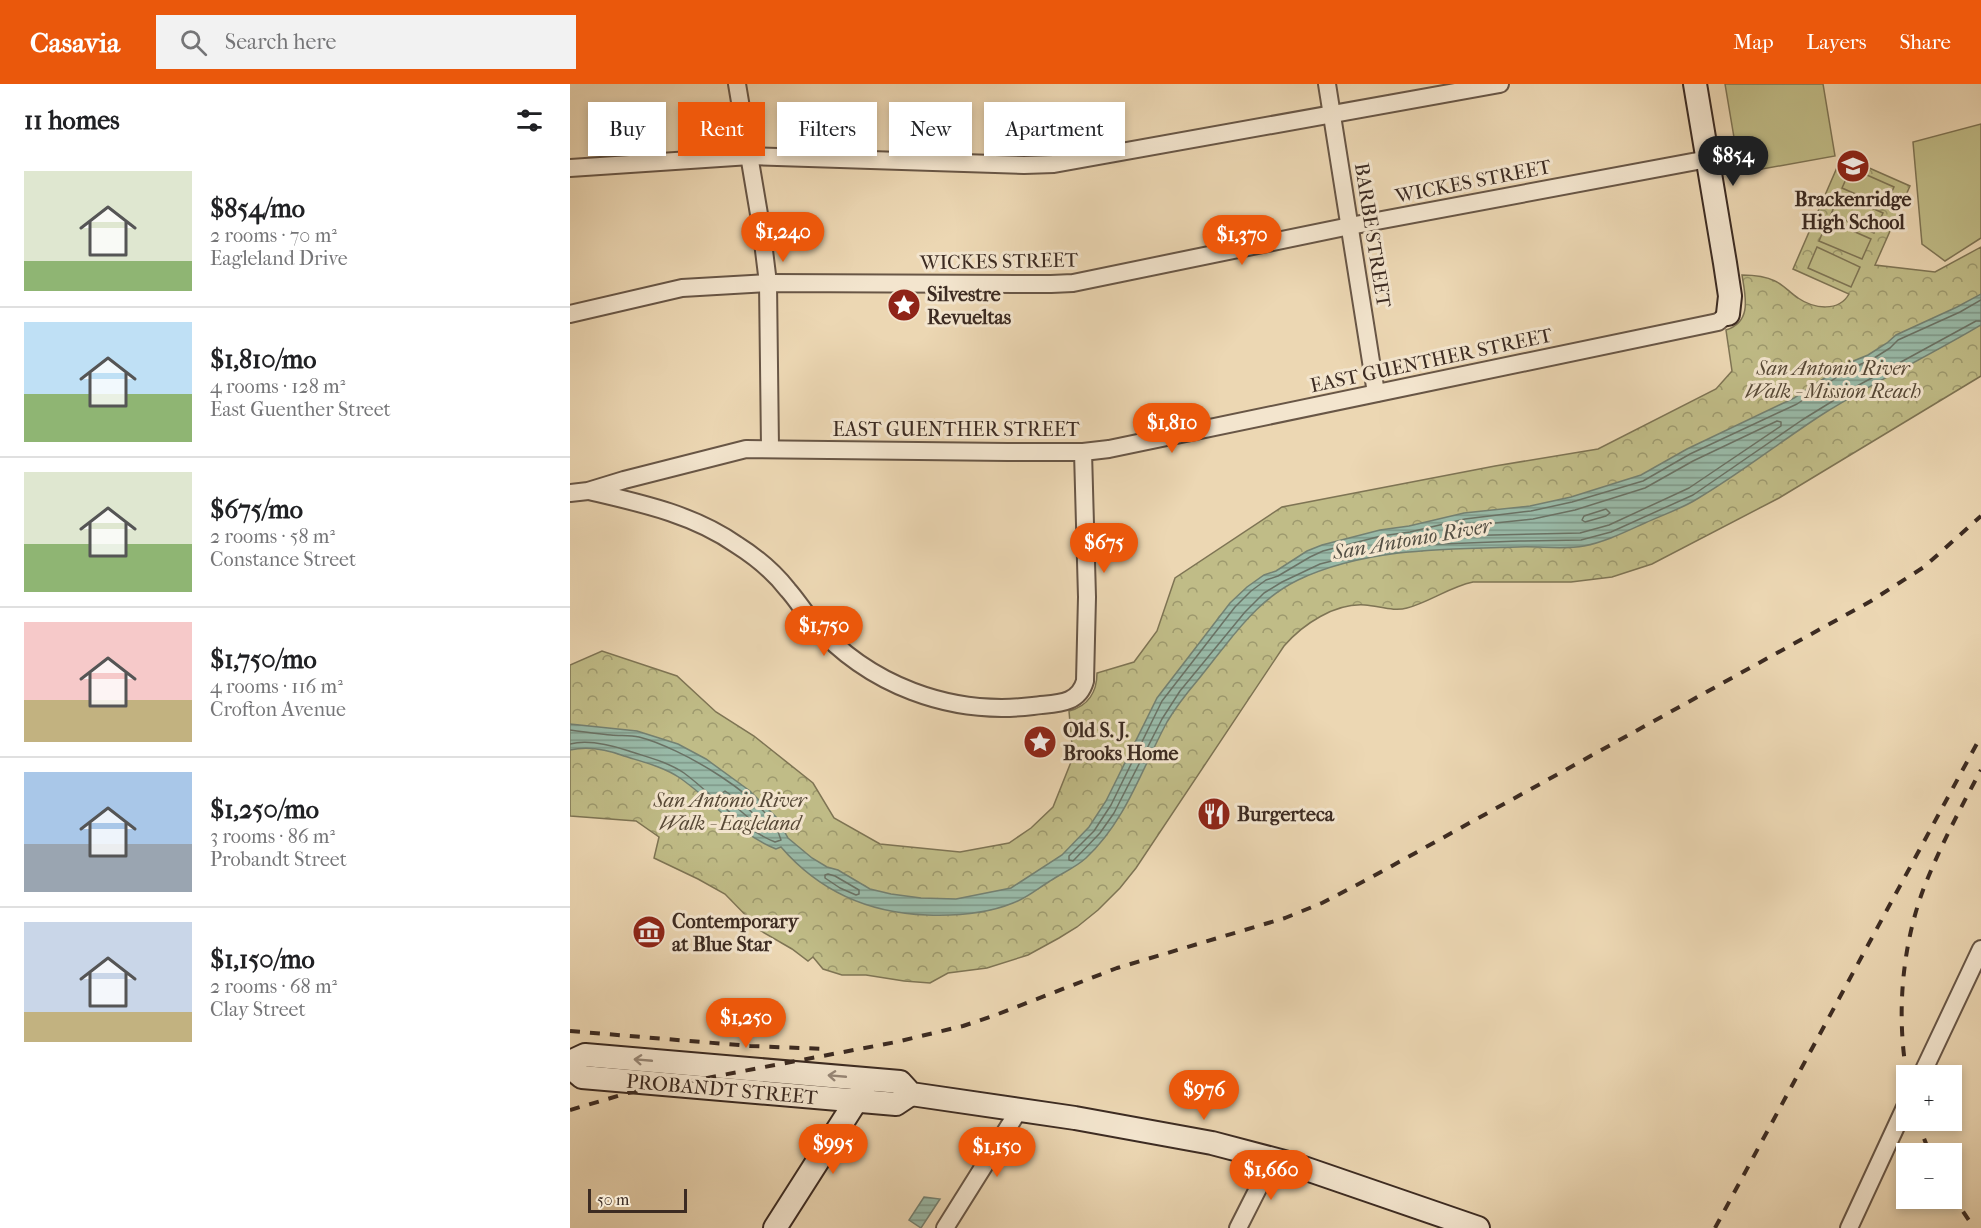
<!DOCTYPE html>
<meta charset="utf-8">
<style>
:root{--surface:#fff;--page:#f2f2f2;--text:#202124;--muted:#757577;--line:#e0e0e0;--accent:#ea580c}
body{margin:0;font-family:"IM FELL French Canon",serif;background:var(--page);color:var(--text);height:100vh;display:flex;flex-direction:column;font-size:22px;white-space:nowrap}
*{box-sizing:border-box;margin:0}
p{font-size:20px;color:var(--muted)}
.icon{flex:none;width:33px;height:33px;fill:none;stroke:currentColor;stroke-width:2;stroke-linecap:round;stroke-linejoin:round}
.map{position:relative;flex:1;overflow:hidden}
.details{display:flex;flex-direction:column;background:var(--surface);width:570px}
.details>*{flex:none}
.top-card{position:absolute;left:18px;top:18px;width:570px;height:54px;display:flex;gap:12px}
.controls{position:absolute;left:1326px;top:981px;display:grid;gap:12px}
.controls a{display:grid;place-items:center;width:66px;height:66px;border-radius:0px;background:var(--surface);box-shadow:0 3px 9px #0003;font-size:30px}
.scale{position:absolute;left:18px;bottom:15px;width:99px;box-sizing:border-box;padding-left:6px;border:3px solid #3c2b22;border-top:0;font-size:16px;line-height:21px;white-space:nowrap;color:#3c2b22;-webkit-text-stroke:4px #f3e5ce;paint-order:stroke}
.price{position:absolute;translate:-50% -51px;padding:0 14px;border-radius:21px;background:var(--accent);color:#fff;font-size:20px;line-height:39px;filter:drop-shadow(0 2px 3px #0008)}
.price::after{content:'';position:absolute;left:50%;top:36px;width:18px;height:14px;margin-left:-9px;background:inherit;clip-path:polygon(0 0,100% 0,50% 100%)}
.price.selected{background:#222;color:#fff}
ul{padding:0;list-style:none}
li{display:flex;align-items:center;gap:18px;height:150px;padding:0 24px}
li+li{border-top:2px solid var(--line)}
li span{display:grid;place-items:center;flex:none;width:168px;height:120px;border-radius:0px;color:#555}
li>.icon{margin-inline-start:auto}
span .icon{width:72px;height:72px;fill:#fffc;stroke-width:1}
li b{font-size:26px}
h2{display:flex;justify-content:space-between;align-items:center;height:72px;padding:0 24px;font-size:26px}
.tag{padding:0 21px;border-radius:0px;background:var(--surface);box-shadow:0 3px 9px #0003;font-size:21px;line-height:54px}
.tag.selected{background:var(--accent);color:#fff}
header{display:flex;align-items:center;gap:36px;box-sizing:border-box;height:84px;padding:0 30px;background:var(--accent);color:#fff}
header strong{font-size:28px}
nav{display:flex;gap:33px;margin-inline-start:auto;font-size:21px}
.search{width:420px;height:54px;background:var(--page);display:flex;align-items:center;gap:15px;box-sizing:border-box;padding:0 21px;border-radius:0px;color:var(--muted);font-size:22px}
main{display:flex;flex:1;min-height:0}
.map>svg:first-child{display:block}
</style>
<header>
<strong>Casavia</strong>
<div class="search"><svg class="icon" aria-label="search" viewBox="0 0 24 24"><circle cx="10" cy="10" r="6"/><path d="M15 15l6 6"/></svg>Search here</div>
<nav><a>Map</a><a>Layers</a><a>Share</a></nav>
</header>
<main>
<section class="details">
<h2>11 homes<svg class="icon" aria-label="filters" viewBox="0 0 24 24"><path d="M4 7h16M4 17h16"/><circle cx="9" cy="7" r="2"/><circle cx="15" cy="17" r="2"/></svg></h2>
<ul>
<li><span style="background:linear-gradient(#dfe7d0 75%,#8fb573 0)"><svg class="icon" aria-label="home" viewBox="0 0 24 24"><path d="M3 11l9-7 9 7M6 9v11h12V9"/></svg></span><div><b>$854/mo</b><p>2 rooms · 70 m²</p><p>Eagleland Drive</p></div></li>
<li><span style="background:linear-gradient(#bfe0f5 60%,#8fb573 0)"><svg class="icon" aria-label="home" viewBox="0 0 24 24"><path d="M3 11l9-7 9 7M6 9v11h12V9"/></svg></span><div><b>$1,810/mo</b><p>4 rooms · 128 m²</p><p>East Guenther Street</p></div></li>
<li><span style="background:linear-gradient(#dfe7d0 60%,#8fb573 0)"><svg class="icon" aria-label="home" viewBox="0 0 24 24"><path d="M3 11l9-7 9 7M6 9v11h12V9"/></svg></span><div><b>$675/mo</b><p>2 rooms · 58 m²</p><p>Constance Street</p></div></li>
<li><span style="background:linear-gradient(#f6c9c9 65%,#c2b280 0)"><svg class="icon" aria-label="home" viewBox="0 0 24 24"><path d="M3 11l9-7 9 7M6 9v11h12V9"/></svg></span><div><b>$1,750/mo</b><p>4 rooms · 116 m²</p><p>Crofton Avenue</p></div></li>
<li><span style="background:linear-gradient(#a9c7e8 60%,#9aa5b1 0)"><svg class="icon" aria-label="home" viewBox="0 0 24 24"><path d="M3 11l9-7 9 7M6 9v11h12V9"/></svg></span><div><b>$1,250/mo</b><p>3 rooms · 86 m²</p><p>Probandt Street</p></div></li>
<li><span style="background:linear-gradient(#c9d6e8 75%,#c2b280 0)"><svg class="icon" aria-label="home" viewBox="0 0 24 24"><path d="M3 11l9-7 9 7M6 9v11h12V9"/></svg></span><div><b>$1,150/mo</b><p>2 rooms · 68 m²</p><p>Clay Street</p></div></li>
</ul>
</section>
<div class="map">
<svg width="1411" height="1144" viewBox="0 0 1411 1144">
<defs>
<pattern id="park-crowns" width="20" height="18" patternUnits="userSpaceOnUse" patternTransform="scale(1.5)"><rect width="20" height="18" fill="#c0bc87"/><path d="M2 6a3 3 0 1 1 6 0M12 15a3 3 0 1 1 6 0" fill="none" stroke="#9d996e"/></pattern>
<pattern id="water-rules" width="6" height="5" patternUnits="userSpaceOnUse" patternTransform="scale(1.5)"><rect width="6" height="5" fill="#99baa8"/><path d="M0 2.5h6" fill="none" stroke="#7e9788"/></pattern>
</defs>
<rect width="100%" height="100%" fill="#ecd7b3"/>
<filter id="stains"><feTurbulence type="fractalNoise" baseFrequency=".00333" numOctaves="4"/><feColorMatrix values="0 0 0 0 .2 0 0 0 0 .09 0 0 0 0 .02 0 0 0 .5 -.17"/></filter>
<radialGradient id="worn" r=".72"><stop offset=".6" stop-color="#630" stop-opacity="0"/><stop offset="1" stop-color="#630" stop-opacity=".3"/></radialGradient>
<path fill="url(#park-crowns)" stroke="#7e7454" stroke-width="1.5" d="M1272,72L1340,102L1305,181L1365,188L1411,163V292L1209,414L1082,480L1042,493L1001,498H903C879,503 860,518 837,524C824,528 809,522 795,521C765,519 733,540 714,562L566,784L550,804L528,826L507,843L489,854L458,871L417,884L378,889L360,899L334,897L296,891H272L253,885L243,873L238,877L222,865L191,847L155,810L128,795L84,774L89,753L66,737L0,732V581L32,567L107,592L146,628L184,652L243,699L264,734L310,760L390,768L439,759L461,744L483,723L503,673L499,627C518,622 527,608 527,589L564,578L587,547L605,494L712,423L925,382L1028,365L1146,305L1162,287L1156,246C1183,238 1175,211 1172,191C1183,191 1195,192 1205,197C1214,201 1220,209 1228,214C1244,225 1269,228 1279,210L1223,185Z"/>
<g fill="#c0bc87" stroke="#7e7454" stroke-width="1.5">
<path d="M1155,0H1253L1265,72L1170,89Z"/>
<path d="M1411,40V154L1375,177L1352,160L1343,58Z"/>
<path d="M1281,84L1324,103L1315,123L1272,104Z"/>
<path d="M1270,110L1313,129L1304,149L1261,130Z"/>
<path d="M1258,136L1301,155L1292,175L1249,157Z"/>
<path d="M1247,163L1290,183L1281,203L1238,184Z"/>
</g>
<g fill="url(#water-rules)" stroke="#748172" stroke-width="1.5">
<path d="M1411,210V241C1359,272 1304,298 1253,330C1211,357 1171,389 1127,415C1111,425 1092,431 1075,439C1055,448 1035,458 1014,462C993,466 970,462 949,463C875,465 796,464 728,496C697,511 675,536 654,563C645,574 636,586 627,597C616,610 606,623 597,638C572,684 556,737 516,774C505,784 492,789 480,797C467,805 457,814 443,819C416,830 385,832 357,831C298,829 249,807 211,763L206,765C168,750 143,717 110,694C94,683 73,678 54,672C38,666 18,662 0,666V640L67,647L108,660L136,675L180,707L207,734L218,754L242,774L257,783L268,786L300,805L321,810L351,814L386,815L441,804L492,771L519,743L536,717L587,614L660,519L677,503L694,491L706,487L737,467L752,461L810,446L839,442L894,429L960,422L1001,413L1071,391L1117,365L1224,314L1276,280L1298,271L1317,259L1326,251L1387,223Z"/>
<path d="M354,1113L370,1115L351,1144L339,1136Z"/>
</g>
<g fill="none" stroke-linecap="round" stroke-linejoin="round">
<g stroke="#6a7265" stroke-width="1.5">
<path d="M1411,216L1390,228L1328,256L1320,264L1301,276L1279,285L1227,320L1120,370L1073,397L1002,418L961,427L895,435L840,448L811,452L753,467L740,473L708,492L696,496L681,507L665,523L592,617L541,721L524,747L499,772V776L503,777L530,749L544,729L592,635L610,607L675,528L694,509L712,498L750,480L797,468L846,461L949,457L1011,456L1041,448L1123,411L1232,336L1287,302L1406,237H1411"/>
<path d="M1207,337L1211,338V342L1119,404L1039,441L1010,449L880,452L877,450L879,447L897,442L963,435L1005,426L1075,404L1123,377Z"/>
<path d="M1036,425L1040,429L1036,432L1015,438L1012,436L1014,432Z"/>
<path d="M0,646C14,648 28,650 41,651C50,652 60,651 69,653C109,663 200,714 211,756L205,758C170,744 144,711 114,689C98,678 77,673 59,667C41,661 19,655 0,660"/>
<path d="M155,707L171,718L190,736V740H186L153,712L152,709Z"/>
<path d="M258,790L265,792L289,806V810L286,811L270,804L255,794V791Z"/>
</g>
<g stroke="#685646" stroke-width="20">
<g id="street">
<path d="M167,0L191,142L198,199L200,364"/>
<path d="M757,0L806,309"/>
<path d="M0,84L180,72L454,81L484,80L930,0"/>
<path d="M0,230L112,204L198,199L481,200L503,199L780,142L1138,75"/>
<path d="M19,407C70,419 123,430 167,461C186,473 204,488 218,506C227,516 234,528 243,538C298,601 380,632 463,622C484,619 508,622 515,597L517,513L513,368"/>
<path d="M0,409L18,407L54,396L176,365L438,368H513L539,365L1148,238L1158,230"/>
<path d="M1351,992L1411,865"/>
<path d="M375,1144L449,1026"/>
<path d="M668,1144L703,1075"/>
<path d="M1279,1144L1336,1021"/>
</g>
</g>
<g stroke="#3c2b22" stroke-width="26">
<g id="secondary">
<path d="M1125,0L1155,179L1160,212L1158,230"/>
<path d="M0,978L15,971L330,998L341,1010L505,1034L642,1059L722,1080L908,1144"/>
<path d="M0,983L12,993L326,1020L341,1010"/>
<path d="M205,1144L293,1006"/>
</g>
</g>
<use href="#street" stroke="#f3e5ce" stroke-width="16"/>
<use href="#secondary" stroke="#f3e5ce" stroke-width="22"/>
<g stroke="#3c2b22" stroke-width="4" stroke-dasharray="10 10" stroke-linecap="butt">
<path d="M0,947L180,962L257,965"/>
<path d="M1337,992C1326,930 1332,860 1355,801C1371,761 1391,723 1411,686"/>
<path d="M0,1026L58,1009L326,958L393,942L423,932L547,884L715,834L752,819L800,794L1301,517L1354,483L1411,432"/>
<path d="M1347,1036L1360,1070"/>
<path d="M1382,1111L1404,1144"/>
<path d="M1145,1144L1411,652"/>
</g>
</g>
<defs><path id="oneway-shaft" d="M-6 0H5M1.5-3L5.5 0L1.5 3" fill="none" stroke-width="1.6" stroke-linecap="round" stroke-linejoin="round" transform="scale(1.5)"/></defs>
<g stroke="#988878">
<use href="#oneway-shaft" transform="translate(73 976) rotate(-175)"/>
<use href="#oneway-shaft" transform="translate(267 992) rotate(-175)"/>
</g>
<defs>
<g id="school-disc" transform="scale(1.725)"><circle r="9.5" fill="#8f2418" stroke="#f3e5ce"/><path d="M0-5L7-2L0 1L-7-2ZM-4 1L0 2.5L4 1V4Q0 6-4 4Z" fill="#fff"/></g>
<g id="sight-disc" transform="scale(1.725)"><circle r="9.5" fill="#8f2418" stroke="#f3e5ce"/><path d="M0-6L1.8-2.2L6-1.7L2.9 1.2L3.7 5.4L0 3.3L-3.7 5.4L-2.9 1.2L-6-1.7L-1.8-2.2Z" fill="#fff"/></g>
<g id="restaurant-disc" transform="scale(1.725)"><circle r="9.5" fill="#8f2418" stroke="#f3e5ce"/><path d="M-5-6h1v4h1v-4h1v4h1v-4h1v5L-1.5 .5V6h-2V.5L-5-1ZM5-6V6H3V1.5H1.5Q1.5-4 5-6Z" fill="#fff"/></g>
<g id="museum-disc" transform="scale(1.725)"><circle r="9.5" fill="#8f2418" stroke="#f3e5ce"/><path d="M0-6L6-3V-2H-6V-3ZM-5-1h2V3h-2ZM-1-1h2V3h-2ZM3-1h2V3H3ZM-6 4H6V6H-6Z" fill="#fff"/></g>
</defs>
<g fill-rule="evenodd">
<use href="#school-disc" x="1283" y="82"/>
<use href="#sight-disc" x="334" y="221"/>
<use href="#sight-disc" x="470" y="658"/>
<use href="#restaurant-disc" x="644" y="730"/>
<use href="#museum-disc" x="79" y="848"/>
</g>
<g text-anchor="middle" stroke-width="6" stroke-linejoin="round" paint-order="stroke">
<g font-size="20" fill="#3c2b22" stroke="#f3e5ce">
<text transform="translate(903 97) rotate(-11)" y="7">WICKES STREET</text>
<text transform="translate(803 151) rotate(81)" y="7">BARBE STREET</text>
<text transform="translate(429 177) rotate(-1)" y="7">WICKES STREET</text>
<text transform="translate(861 276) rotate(-12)" y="7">EAST GUENTHER STREET</text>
<text x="386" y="352">EAST GUENTHER STREET</text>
<text transform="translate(152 1005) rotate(5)" y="7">PROBANDT STREET</text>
</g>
<g font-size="20" font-weight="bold" fill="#3c2b22" stroke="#f3e5ce" text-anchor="start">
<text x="1283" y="122" text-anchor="middle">Brackenridge<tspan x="1283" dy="23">High School</tspan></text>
<text x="357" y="217">Silvestre<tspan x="357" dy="23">Revueltas</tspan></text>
<text x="493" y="653">Old S. J.<tspan x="493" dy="23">Brooks Home</tspan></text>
<text x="667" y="737">Burgerteca</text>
<text x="102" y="844">Contemporary<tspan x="102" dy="23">at Blue Star</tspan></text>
</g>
<g font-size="20" font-style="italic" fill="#564836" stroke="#f3e5ce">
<text x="1263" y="291">San Antonio River<tspan x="1263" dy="23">Walk - Mission Reach</tspan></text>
<text x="160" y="723">San Antonio River<tspan x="160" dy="23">Walk - Eagleland</tspan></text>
</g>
<g font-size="21" font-style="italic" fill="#534f44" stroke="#f3e5ce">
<text transform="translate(842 455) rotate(-10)" y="7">San Antonio River</text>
</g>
</g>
<rect width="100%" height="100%" filter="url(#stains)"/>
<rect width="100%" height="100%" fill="url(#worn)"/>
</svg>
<div class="controls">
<a>+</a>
<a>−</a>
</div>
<div class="scale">50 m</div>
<b class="price selected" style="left:1163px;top:103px">$854</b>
<b class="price" style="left:213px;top:179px">$1,240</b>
<b class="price" style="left:672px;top:182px">$1,370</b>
<b class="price" style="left:602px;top:370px">$1,810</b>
<b class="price" style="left:534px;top:490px">$675</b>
<b class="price" style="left:254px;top:573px">$1,750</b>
<b class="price" style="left:176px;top:965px">$1,250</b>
<b class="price" style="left:634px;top:1037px">$976</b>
<b class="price" style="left:263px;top:1091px">$995</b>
<b class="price" style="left:427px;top:1094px">$1,150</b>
<b class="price" style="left:701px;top:1117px">$1,660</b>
<div class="top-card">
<a class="tag">Buy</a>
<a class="tag selected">Rent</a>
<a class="tag">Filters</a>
<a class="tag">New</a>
<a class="tag">Apartment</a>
</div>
</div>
</main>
